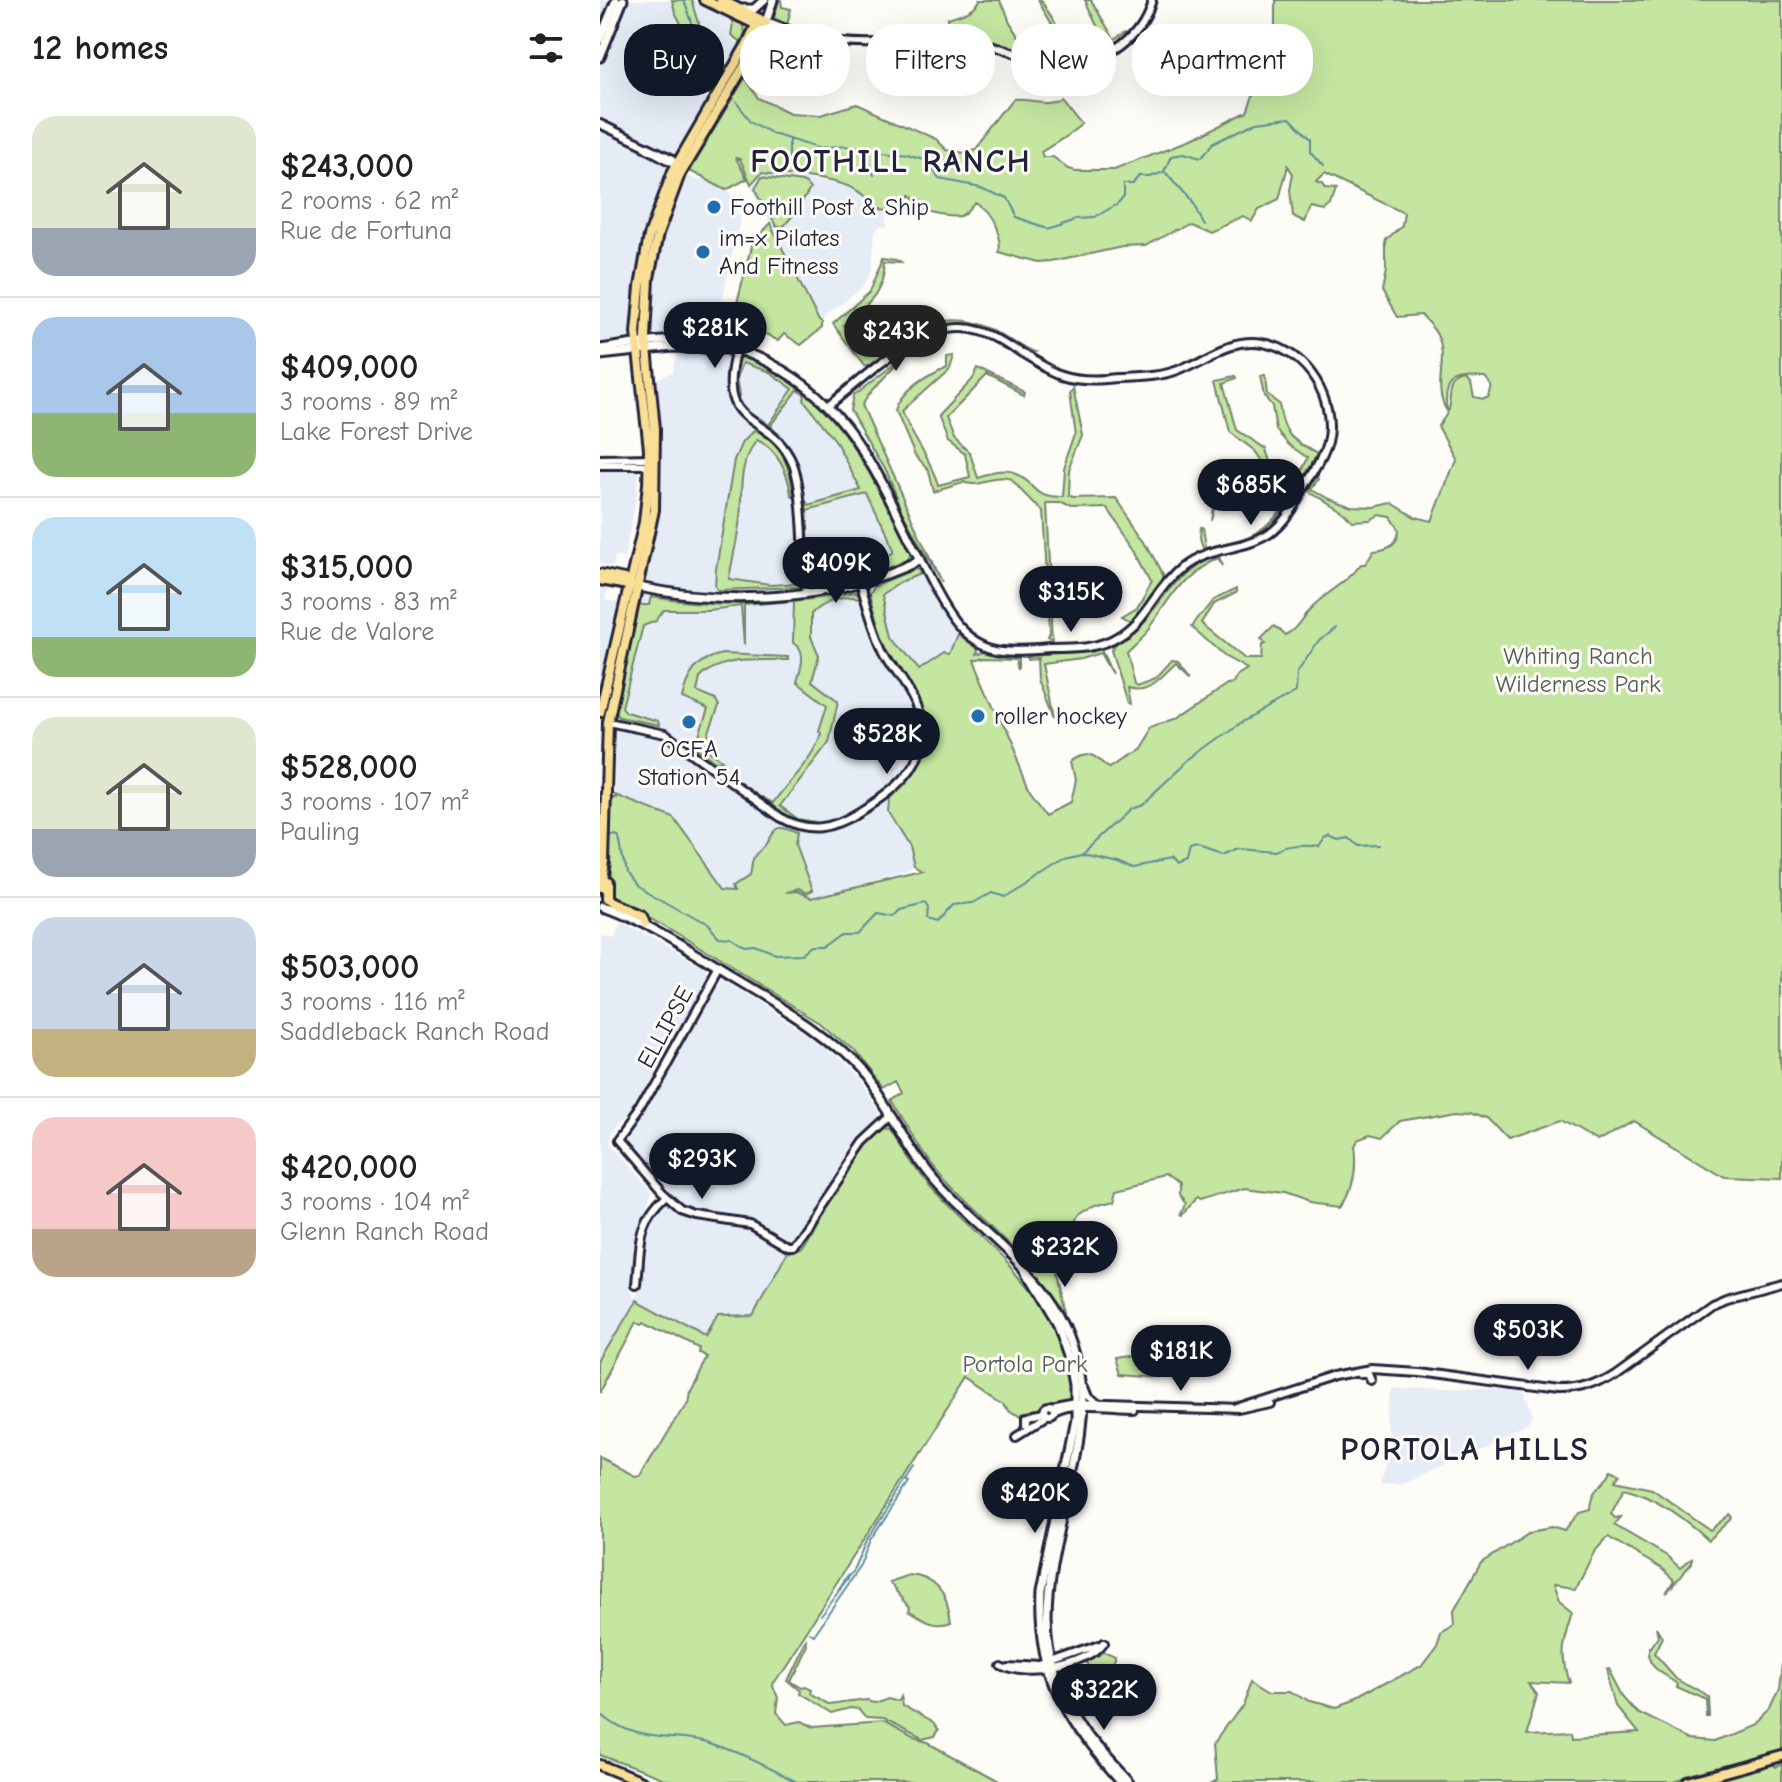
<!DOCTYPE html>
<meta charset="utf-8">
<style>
:root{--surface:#fff;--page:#f2f2f2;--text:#202124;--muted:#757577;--line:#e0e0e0;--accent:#111827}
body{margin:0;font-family:"Comic Neue",sans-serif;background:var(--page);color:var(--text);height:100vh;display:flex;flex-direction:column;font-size:30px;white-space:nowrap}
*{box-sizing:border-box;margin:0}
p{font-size:26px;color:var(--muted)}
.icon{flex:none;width:44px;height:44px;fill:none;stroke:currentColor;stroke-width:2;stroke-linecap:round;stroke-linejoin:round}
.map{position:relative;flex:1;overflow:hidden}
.sheet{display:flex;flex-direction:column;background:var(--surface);width:600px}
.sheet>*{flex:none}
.guide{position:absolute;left:24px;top:24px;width:760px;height:72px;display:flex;gap:16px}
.price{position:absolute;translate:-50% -68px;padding:0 18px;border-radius:28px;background:var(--accent);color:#fff;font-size:26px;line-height:52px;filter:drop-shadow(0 2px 4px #0008)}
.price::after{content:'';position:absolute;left:50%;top:48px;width:24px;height:18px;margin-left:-12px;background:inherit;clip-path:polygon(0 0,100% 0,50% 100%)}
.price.on{background:#222;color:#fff}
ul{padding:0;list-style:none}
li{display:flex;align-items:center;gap:24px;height:200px;padding:0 32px}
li+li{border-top:2px solid var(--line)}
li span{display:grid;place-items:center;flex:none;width:224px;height:160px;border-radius:24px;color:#555}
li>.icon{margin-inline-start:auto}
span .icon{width:96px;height:96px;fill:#fffc;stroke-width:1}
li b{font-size:34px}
h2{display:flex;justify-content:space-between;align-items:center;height:96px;padding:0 32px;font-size:34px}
.chip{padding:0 28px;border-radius:32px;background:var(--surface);box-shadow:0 8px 32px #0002;font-size:28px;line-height:72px}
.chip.on{background:var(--accent);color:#fff}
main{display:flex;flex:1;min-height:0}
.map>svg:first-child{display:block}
</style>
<main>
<section class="sheet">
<h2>12 homes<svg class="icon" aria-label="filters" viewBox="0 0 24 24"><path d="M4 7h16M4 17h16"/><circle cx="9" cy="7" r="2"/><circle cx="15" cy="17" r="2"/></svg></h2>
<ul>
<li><span style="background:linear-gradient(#dfe7d0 70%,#9aa5b1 0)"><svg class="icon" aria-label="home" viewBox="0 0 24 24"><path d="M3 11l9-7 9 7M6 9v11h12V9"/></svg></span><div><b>$243,000</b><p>2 rooms · 62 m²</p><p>Rue de Fortuna</p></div></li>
<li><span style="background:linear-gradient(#a9c7e8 60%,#8fb573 0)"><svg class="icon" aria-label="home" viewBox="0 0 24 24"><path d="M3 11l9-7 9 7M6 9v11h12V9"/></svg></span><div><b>$409,000</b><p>3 rooms · 89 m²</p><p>Lake Forest Drive</p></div></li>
<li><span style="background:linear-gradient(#bfe0f5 75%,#8fb573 0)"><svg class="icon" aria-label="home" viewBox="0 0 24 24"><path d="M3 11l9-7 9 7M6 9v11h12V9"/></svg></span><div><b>$315,000</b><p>3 rooms · 83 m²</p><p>Rue de Valore</p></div></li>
<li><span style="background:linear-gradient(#dfe7d0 70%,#9aa5b1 0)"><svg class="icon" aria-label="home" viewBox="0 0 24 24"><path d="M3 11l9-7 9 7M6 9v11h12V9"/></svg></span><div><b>$528,000</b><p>3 rooms · 107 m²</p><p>Pauling</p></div></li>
<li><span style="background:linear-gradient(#c9d6e8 70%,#c2b280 0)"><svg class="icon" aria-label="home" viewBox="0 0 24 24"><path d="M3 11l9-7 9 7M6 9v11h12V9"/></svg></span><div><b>$503,000</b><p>3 rooms · 116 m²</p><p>Saddleback Ranch Road</p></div></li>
<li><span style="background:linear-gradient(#f6c9c9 70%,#b9a48a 0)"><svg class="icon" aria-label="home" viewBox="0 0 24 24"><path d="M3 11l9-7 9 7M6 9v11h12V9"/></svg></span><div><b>$420,000</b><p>3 rooms · 104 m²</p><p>Glenn Ranch Road</p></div></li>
</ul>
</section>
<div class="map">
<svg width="1182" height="1782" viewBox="0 0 1182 1782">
<rect width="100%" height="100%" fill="#fdfcf7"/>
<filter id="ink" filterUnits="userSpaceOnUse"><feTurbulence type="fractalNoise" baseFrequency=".0125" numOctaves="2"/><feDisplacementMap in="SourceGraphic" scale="16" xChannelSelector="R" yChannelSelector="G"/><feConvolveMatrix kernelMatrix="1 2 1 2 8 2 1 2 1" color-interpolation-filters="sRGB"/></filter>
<g filter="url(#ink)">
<g fill="#e6ecf6">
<path d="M0,0H72L75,12L113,91L68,172L56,203L37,281L33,335L29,341L0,344Z"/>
<path d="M92,0L130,19L129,36L140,47L126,71L102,33Z"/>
<path d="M161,172L252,187L271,204L287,209L288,225L280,224L275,231L272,269L265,285L226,316L222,323L219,321L151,186Z"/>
<path d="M89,177L100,181L111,177L127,186L140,218L114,338L83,336L55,338L50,331L51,300L61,241L83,179Z"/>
<path d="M78,351L126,353L169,368L205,391L221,404L252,444L338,607L358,634L350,654L306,679L322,710L324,740L316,766L289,800L288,813L309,847L314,867L309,872L211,898L195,892L180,894L125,888L95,845L15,795L14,719L43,580L54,541L60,497L61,452L54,380L73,372Z"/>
<path d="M0,468H38L39,471L36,499L24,558L15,556L13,567L0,564Z"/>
<path d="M0,584L9,586L5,600L19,603L0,692Z"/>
<path d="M16,922L105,970L107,976L29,1115L11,1130L8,1140V1145L52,1194L34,1246L35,1279L32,1290L36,1299L41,1287V1261L47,1233L53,1219L64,1205L92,1218L149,1228L175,1241L187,1253L153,1316L118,1317L106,1338L37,1301L0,1362V933L10,936Z"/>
<path d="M122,981L218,1041L259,1082L281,1113L280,1119L258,1139L190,1240L151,1220L85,1207L24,1144L25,1137L41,1119L55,1097L62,1080L118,982Z"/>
<path d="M794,1388L846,1391L913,1389L924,1394L933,1419L927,1427L803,1484L780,1485L791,1442Z"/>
</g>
<g fill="#c4e6a0" stroke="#73846e" stroke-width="2">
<path d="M72,0H92L102,33L122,68L120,81L113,87L75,12Z"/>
<path d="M179,0H181L182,7L191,9L187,25L174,18Z"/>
<path d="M380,0H399L407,20L430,56L407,46L347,34L348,18C359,14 375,11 380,0Z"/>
<path d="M438,0H441C454,16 465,34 467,55L484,54L483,59L465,61L460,36Z"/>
<path d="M485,0H491L514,39L526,31L528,33L508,50Z"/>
<path d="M675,0H1182V1178L1124,1176L1034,1121L997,1142L960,1121L907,1140L886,1118L871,1112L857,1111L800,1121L782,1138L770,1135L757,1140L754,1146C757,1167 754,1188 742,1206L709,1202L683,1193L644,1188L600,1202L596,1200L583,1215L581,1214L585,1205L578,1196V1186L566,1177L517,1189L514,1200L495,1205L477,1216L460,1253L457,1272L467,1316C438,1263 390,1227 348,1183C325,1160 310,1129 292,1101L304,1093L298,1082L284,1090L253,1051L221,1023L59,924L13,902L6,890L10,862V798H16L15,795L74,818L125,888L138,889L136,884L151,874C153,868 152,861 155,856C158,849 165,849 168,842C177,825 179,825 197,833L195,845L212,891L206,894L197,890L185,893L195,892L211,898L322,872L314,867L309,847L288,813L289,800L319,761L324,740L322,715L314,693L284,642L270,593L274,586L315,569L320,571V574L303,581L283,594L293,636L319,670L344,653L350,654L358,634L378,649L377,654L385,651L419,657V668L416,658L385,657L374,660L430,790L448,814L471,802L476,780L472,761C492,746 495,759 509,768L536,749L549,728L577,718L627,684L633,683L636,676L647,669L624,656L592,627L613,600L636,589V593L614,604L602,624L645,659H661L662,645L665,644L661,639L674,626L685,635C698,629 702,616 712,607C728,591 748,583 761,564H765L774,550C788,549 799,544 799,529L791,517L779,515L770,520L752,521L745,513L707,490L718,476L719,479L712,489L728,498L751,506L774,507L792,503L815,517L832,521L856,459L838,426C841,422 847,415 849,409C853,396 847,383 866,379L871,383L874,397L884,399L889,397L892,386L885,378C858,376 842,378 847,411C831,387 850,360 837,335C834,328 826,321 821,315L797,317L782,291L786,271V241L802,226L804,213L724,174L716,182L722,184L725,189L736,190L731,205L725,210L711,207L705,222L693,216L690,190L693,174L688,166L679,199L659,209L652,221L643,216L609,231L589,222L546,246L522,247L454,262L441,263L399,252C403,238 387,210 375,202C370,206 366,214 360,216C349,218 327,213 318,207L315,199L311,195L301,207C270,213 272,196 250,187C226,177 188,176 162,172L151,184L140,159L136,158L147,179L126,190L89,171L145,78L159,98L190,113L221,115L257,104L336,139L347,150L365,153L376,150L415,100C432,98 444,107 461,98L481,123C469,135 456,142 441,151L443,157H453L468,168L475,170H514L589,141L647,112L675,35Z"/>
<path d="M130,19L142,24L145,32L140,47L139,41L131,35L133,23Z"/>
<path d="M162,176L202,182L206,184L210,189L197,211L182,228L176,226L155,188Z"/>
<path d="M170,224L219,321L222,323V328L201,345L184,334L178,341L133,319L152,243Z"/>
<path d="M284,257L297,259L301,262L285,261C283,295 268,303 244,325L267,353H272C313,333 343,307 391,328C405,334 422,349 433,352L430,353C366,303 326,323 268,366H264L233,324L270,291Z"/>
<path d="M307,354L271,391L261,405L341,583L302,511L285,471L250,410L253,396Z"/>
<path d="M354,355L350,368L302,411C311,437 331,459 338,485L370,477L365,454L348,441L338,416L373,379L378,369L425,392L424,395L387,376L346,418L354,438L370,453L378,478C389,475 405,469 417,475C439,485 431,497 462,497L464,468L476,433L470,391L473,386L483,435L469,470L468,497L473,499L516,498L546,541L564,576L531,621L522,616L537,607L552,580L534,546L507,508L471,509L459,503H445L452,643L447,640L449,636L441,511L412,481C395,475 379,489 363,482L333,491L328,470L315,456L296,411C301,390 329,374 347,366V356Z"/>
<path d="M141,357C240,393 265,466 311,553L308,558C277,573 247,581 213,586L210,583L209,566L215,583L247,574L292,551V548L267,494L207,510L209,549L207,548L203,495L208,505L261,490L235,440L204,400L205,395L198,390L170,426L183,438L160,423V419L168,425L193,389L169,372L142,363L136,379L139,396L137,398L132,380L136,360Z"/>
<path d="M636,376L637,378L624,383L637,430L666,449L670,462C656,497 650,502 613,509L610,521L612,507C647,501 650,494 662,461L655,451L630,432L617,380Z"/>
<path d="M660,376H665L667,395L679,404C683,434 691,440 717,454C699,486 682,527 646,541C632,547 617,548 602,552L598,540L599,529H601L604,549C618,546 633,543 647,538C681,525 693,488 708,458L689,445L676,430L672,406L664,396Z"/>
<path d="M153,431C181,440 191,470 194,497L191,494C188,472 177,449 156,440C142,458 141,481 141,502C141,527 133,554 129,579L170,585L198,583L201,579V584L199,587L118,590L115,586L116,569L134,460L142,442Z"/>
<path d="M619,556L622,566L617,558C579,574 571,599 548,629C541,638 533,643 526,651L534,683L537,685L556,678L572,660L578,661L591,677L576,663C561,676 551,694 527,687L530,704L527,703L511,650C517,639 530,635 539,626C566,600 578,563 619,556Z"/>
<path d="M255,592L261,594L259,598C245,594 221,603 211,614V637L219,655L212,681L238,701L229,742L180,806L198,819L216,822L191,818L157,795L173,803C188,781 214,759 221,733L219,731L227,705L197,682C201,667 208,652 193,643L194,601L144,605V645L141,606L108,610H64L56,621L43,626L22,707L26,712L58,721L59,725L19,717L16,712L38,605H49L51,597C118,608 189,605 255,592Z"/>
<path d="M501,649L512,674L500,653L481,659L444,664L455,717L440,679L439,658L429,659L428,656L478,653Z"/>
<path d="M122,654L188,657V660C159,661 122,655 100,678L97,692L116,700L119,706L103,747L122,760L115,762L95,747L108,709L82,698C87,675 97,659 122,654Z"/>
<path d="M285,1128L292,1129C304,1148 315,1168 329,1185C394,1257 463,1291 472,1398L468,1402C451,1405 437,1410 422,1417L410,1409L406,1401L369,1377L172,1683L178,1698L176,1714L186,1725L199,1722L211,1728L282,1723L313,1739L328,1743L399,1782H72L0,1755V1458L35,1476L40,1475L85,1400L87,1388L104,1356L98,1353L99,1349L46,1321L44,1324L38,1321L0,1392V1362L37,1300L106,1338L118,1317L153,1316L187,1253L201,1248L232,1196L269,1144Z"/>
<path d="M537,1356L561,1373L562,1377L522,1374L517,1359Z"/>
<path d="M1011,1470L1020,1474L1015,1481L1052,1489L1110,1530L1130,1514L1132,1518L1108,1540C1084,1518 1055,1497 1024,1489L1011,1514L1015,1518L1021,1517L1014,1525L1067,1556L1080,1568L1092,1558V1563L1066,1593L1074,1580L1062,1569L1008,1537L994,1552L976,1588L953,1585L959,1602L973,1613C964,1642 959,1654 969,1683L931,1681L939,1692L927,1732L970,1730L971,1736L1039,1732L1018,1706L1008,1670L1010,1669L1024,1696L1038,1712L1093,1739L1115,1741L1153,1725L1169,1710L1178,1690L1182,1654V1751L1073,1782H613L618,1779L615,1743L643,1704L652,1679L672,1691H692L709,1702L734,1709L753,1702L821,1665L837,1644L841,1632L855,1624L854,1610L881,1562L929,1531L952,1527L965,1531L979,1512L990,1509C991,1485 1005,1488 1011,1470Z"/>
<path d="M309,1575C336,1577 348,1596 351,1621C334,1628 324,1618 309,1611L310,1607L288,1582Z"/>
<path d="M1056,1627L1062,1637L1054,1653L1076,1678L1107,1696L1108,1716H1106L1105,1699L1076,1686L1077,1683C1064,1673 1046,1669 1048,1647H1050L1058,1636Z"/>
<path d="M205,1639L206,1644L189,1680L200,1687L204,1686L210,1689L209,1693L231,1705L266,1700L273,1702L287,1697L298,1700L300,1695L302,1706L334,1724L339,1731L335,1737L322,1740L282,1720L265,1719L258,1710L251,1709L232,1714L198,1693L199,1690L186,1679Z"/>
<path d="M504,1653L515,1658L509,1676L496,1684L487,1663Z"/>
<path d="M1173,1763L1176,1767L1182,1764V1782H1108Z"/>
</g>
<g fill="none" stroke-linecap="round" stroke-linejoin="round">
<g stroke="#5b8c99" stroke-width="2">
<path d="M84,0L109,70"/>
<path d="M136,102L151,121L173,134L220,149L244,146L307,154L327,160L340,179L381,187L404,198L414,217L449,228L478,218L495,217L518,204L523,198V185H533L540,177H550L564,172L571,156L583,154L600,159L612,144L657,122L690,118L710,139V151L723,166"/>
<path d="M189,140V159"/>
<path d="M231,150L233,160"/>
<path d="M264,151L274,175"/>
<path d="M566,173L591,203L601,220"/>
<path d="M7,835L19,837L25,872L34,884L107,925L120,939L132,940L146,949L156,948L175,956L204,955L215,946H228L247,932H260L278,913L295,916L301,910L326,904L329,909L328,920L338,923L354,905L373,903L391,893L403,897L466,856L481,852L517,860L534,867L570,860L576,867L586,863L589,850L598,848L624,856L639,849L677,852C688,845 707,845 719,847L725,838L730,836L739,840L749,838L758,846L779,845"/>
<path d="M483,851L529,809L541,805L587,762L642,722L696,692L697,673L719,640L735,627"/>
<path d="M238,1590L248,1575"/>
<path d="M220,1615L255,1569L267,1541L314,1468"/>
<path d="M209,1632L213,1635L261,1566L271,1540L309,1483L306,1481"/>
<path d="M2,1714C41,1748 75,1731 116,1745C144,1754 171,1769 197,1782"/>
</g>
<g stroke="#22223b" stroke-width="12">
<g id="tertiary">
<path d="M166,22L206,36"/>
<path d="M164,27C200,39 241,44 279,43C302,42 323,36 346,37C407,39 457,90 516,48C533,37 546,20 552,0"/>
<path d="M0,124L73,159L77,164"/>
<path d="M46,148L78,165"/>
<path d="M136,349C113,435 169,408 193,464C204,493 203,559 206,593"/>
<path d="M229,405C268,375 327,314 380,331C395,335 409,345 422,354C453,373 468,382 506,379C529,377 557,378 578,370C606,359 630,337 663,343C708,351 737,400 727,443C723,459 713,473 705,486C695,504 686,522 669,534C641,552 607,546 580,568C556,588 547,618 520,635C499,649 475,649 450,649C434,650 418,652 402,650C357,644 338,595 320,560"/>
<path d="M0,459L52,458"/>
<path d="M0,465H52"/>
<path d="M8,722L65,734L180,817C209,834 232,829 259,812C299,788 337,758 316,706C309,687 295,671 285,653C274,632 268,607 261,584"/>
<path d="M118,969L39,1111L17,1141L62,1193L82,1211L97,1216L150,1224L188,1246H193L264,1142L292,1116"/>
<path d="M37,1284C41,1246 36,1226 67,1198"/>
<path d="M762,1374H769L772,1381"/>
<path d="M484,1386L488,1396L499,1405"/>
<circle cx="447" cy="1413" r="5"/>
<path d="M635,1408L735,1376L772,1369L817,1372L959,1391C981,1391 996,1386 1015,1374L1112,1304L1126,1298L1182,1283"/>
<path d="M449,1409L475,1404L639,1409L670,1402"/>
<path d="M452,1415C471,1403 512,1410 535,1410"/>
<path d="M426,1423V1417L442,1414"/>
<path d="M417,1435L444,1418"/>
<path d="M400,1663C424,1678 488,1667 504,1643"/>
<path d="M407,1664L440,1666L500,1645"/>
</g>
</g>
<g stroke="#22223b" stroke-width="13">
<g id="secondary">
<path d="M142,9H154L164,0"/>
<path d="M166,22L173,0"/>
<path d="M0,39L16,0"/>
<path d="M0,57L23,0"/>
<path d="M105,331L112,342"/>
<path d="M0,349C34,344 69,338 103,341C122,342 139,350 156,357C251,398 276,475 320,560C235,601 129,606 38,587"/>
<path d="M0,355L73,347L129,349"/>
<path d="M0,907C48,925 89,952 133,979C180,1007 228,1033 264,1075C292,1110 309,1152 339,1185C399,1250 469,1285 481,1380C485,1417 477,1452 469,1488C450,1575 426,1646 481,1727C494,1747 512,1764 528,1782"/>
<path d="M427,1272L458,1324L470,1358L475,1385V1422L440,1594C436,1676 467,1723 520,1782"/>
</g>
</g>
<g stroke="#22223b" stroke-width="14">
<g id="primary">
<path d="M105,0L159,26"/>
<path d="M158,42L168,35L179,32"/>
<path d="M0,574L24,579L28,585"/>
<path d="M0,580L33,586"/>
<path d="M0,712L44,522L48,484L49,449L36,333L40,287L49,236L73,171L147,44L159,19"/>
<path d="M5,882V899L10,903L40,916L43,924"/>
<path d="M0,888L4,862L8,722L54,510L55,429L46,338L49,278L58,234L80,174L152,53L166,22L121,0"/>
<path d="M0,1765L41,1782"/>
<path d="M1088,1782L1182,1756"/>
</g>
</g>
<use href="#tertiary" stroke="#fdfcf7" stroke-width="6"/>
<use href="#secondary" stroke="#fdfcf7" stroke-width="7"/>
<use href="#primary" stroke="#f9df96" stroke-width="8"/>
</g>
</g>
<g fill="#1f6fb2" stroke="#fdfcf7" stroke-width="3">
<circle cx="114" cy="207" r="8"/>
<circle cx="103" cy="252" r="8"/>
<circle cx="378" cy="716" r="8"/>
<circle cx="89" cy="722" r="8"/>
</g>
<g text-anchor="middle" stroke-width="6" stroke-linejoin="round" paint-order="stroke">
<g font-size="24" fill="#22223b" stroke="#fdfcf7" text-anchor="start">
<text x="130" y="215">Foothill Post &amp; Ship</text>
<text x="119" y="246">im=x Pilates<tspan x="119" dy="28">And Fitness</tspan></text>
<text x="394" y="724">roller hockey</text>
<text x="89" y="757" text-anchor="middle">OCFA<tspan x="89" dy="28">Station 54</tspan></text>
</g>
<g font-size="24" fill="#535d59" stroke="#fdfcf7">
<text x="978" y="664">Whiting Ranch<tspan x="978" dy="28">Wilderness Park</tspan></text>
<text x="425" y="1372">Portola Park</text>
</g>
<g font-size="24" fill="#22223b" stroke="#fdfcf7">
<text transform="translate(65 1027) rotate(-61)" y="8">ELLIPSE</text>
</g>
<g font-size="32" font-weight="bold" letter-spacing="2" fill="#22223b" stroke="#fdfcf7">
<text x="291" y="172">FOOTHILL RANCH</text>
<text x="865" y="1460">PORTOLA HILLS</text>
</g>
</g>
</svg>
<b class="price" style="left:115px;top:370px">$281K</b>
<b class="price on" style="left:296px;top:373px">$243K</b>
<b class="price" style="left:651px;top:527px">$685K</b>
<b class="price" style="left:236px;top:605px">$409K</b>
<b class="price" style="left:471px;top:634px">$315K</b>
<b class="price" style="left:287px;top:776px">$528K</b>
<b class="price" style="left:102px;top:1201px">$293K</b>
<b class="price" style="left:465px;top:1289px">$232K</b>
<b class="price" style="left:928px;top:1372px">$503K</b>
<b class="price" style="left:581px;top:1393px">$181K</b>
<b class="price" style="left:435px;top:1535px">$420K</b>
<b class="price" style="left:504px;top:1732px">$322K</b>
<div class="guide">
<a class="chip on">Buy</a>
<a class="chip">Rent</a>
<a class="chip">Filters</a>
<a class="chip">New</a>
<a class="chip">Apartment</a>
</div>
</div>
</main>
